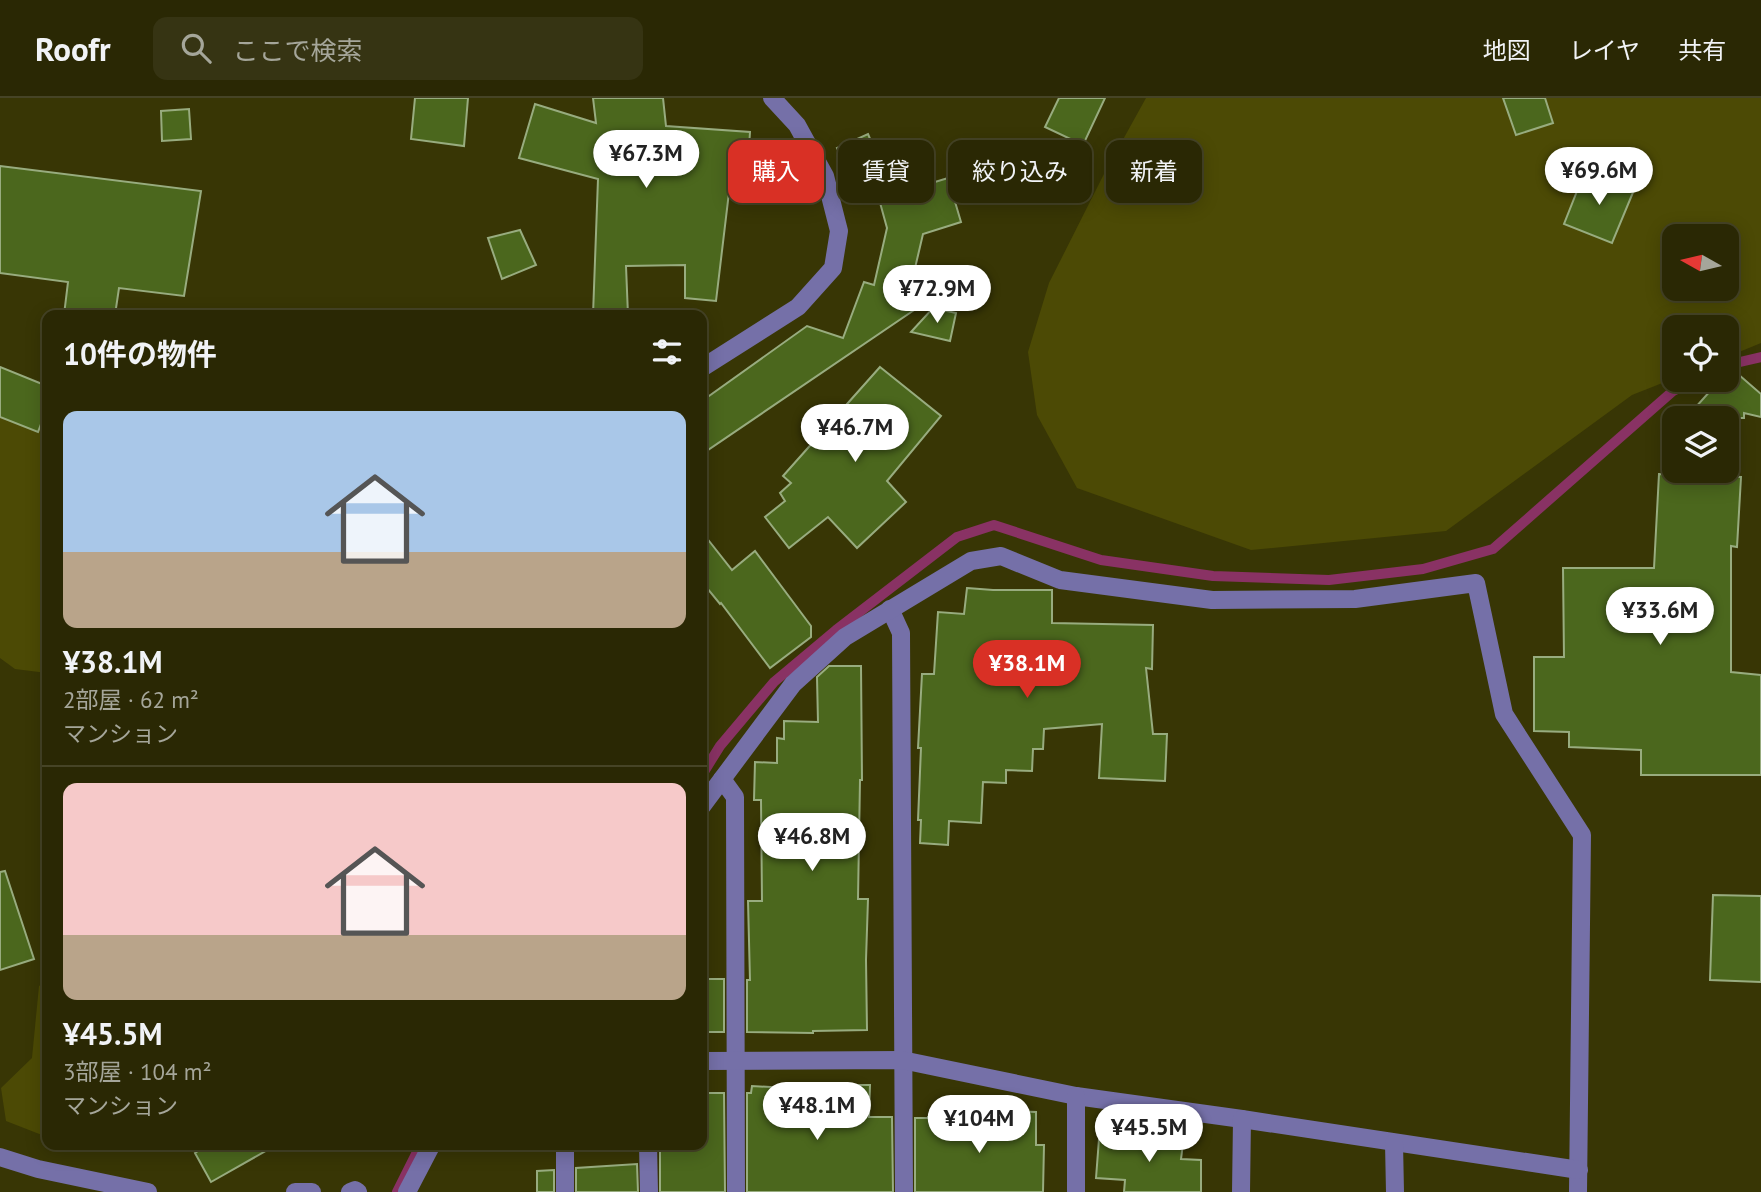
<!DOCTYPE html>
<html lang="ja">
<meta charset="utf-8">
<style>
:root{--surface:#2a2804;--page:#363413;--text:#f1f3f6;--muted:#a5a69a;--line:#464426;--accent:#d93025}
body{margin:0;font-family:"PT Sans","Noto Sans JP",sans-serif;background:var(--page);color:var(--text);height:100vh;display:flex;flex-direction:column;font-size:26px;white-space:nowrap}
*{box-sizing:border-box;margin:0}
p{font-size:23px;color:var(--muted)}
.icon{flex:none;width:38px;height:38px;fill:none;stroke:currentColor;stroke-width:2;stroke-linecap:round;stroke-linejoin:round}
.map{position:relative;flex:1;overflow:hidden}
.drawer{position:absolute;left:42px;top:212px;width:665px;height:840px;display:flex;flex-direction:column;background:var(--surface);border-radius:14px;box-shadow:0 4px 18px #0003,0 0 0 2px var(--line)}
.drawer>*{flex:none}
.banner{position:absolute;left:728px;top:42px;width:665px;height:63px;display:flex;gap:14px}
.needle{width:46px;rotate:278deg}
.buttons{position:absolute;left:1662px;top:126px;display:grid;gap:14px}
.buttons a{display:grid;place-items:center;width:77px;height:77px;border-radius:14px;background:var(--surface);box-shadow:0 4px 18px #0003,0 0 0 2px var(--line);font-size:35px}
.price{position:absolute;translate:-50% -60px;padding:0 16px;border-radius:24px;background:#fff;color:#222;font-size:23px;line-height:46px;filter:drop-shadow(0 2px 4px #0008)}
.price::after{content:'';position:absolute;left:50%;top:42px;width:21px;height:16px;margin-left:-10px;background:inherit;clip-path:polygon(0 0,100% 0,50% 100%)}
.price.active{background:var(--accent);color:#fff}
ul{padding:0;list-style:none}
li{display:grid;align-content:center;gap:14px;height:371px;padding:0 21px}
li+li{border-top:2px solid var(--line)}
li span{display:grid;place-items:center;height:217px;border-radius:14px;color:#555}
li>.icon{margin-inline-start:auto}
span .icon{width:126px;height:126px;fill:#fffc;stroke-width:1}
li b{font-size:30px}
h2{display:flex;justify-content:space-between;align-items:center;height:84px;padding:0 21px;font-size:30px}
.tag{padding:0 24px;border-radius:14px;background:var(--surface);box-shadow:0 4px 18px #0003,0 0 0 2px var(--line);font-size:24px;line-height:63px}
.tag.active{background:var(--accent);color:#fff}
header{display:flex;align-items:center;gap:42px;box-sizing:border-box;height:98px;padding:0 35px;background:var(--surface);border-bottom:2px solid var(--line)}
header strong{font-size:33px}
nav{display:flex;gap:38px;margin-inline-start:auto;font-size:24px}
.search{width:490px;height:63px;background:var(--page);display:flex;align-items:center;gap:18px;box-sizing:border-box;padding:0 24px;border-radius:14px;color:var(--muted);font-size:26px}
.map>svg:first-child{display:block}
</style>
<header>
<strong>Roofr</strong>
<div class="search"><svg class="icon" aria-label="search" viewBox="0 0 24 24"><circle cx="10" cy="10" r="6"/><path d="M15 15l6 6"/></svg>ここで検索</div>
<nav><a>地図</a><a>レイヤ</a><a>共有</a></nav>
</header>
<div class="map">
<svg width="1761" height="1094" viewBox="0 0 1761 1094">
<rect width="100%" height="100%" fill="#383605"/>
<g fill="#4c4a05" fill-rule="evenodd">
<path d="M1146,0H1761V245L1727,259V229H1675V280L1632,297L1446,433L1251,452L1077,390L1037,317L1028,254L1049,185L1105,74ZM1675,138H1727V191H1675Z"/>
<path d="M0,304L47,328V575L15,571L0,560Z"/>
<path d="M47,883V1039L6,1023L1,990L32,960L39,888Z"/>
</g>
<g fill="none" stroke-linecap="round" stroke-linejoin="round">
<g stroke="#893264" stroke-width="10">
<path d="M1727,267L1761,259"/>
<path d="M702,677L720,648L774,584L836,532L957,439L994,427L1101,462L1213,478L1329,482L1423,471L1493,451L1673,293L1696,282"/>
<path d="M397,1094L421,1046"/>
</g>
</g>
<g fill="#4b671d" stroke="#98ac7f" stroke-width="2">
<path d="M415,0H468L464,48L411,41Z"/>
<path d="M593,0H663L666,28L750,34L747,81L730,86L716,203L685,200V167L626,168L628,217H593L598,81L519,60L535,6L596,25Z"/>
<path d="M1059,0H1105L1083,47L1045,29Z"/>
<path d="M1503,0H1545L1553,25L1516,37Z"/>
<path d="M189,11L191,41L162,43L161,13Z"/>
<path d="M868,36L888,84L858,98L837,50Z"/>
<path d="M988,46L1002,72L967,91L953,65Z"/>
<path d="M0,68L201,93L184,198L119,190L115,217H64L68,184L0,175Z"/>
<path d="M1585,73L1634,92L1612,145L1564,126Z"/>
<path d="M948,80L961,124L923,136L908,200L923,206L702,356V303L807,228L843,240L864,184L874,187L887,130L879,101Z"/>
<path d="M520,132L536,167L502,181L488,140Z"/>
<path d="M933,210L956,215L950,243L911,234Z"/>
<path d="M0,269L47,288V310L38,334L0,319Z"/>
<path d="M880,269L941,318L887,383L906,404L857,450L828,419L789,450L765,419L785,403L780,395L791,385L783,378Z"/>
<path d="M1731,270L1761,296V319L1744,315V320H1686L1720,282H1727V274Z"/>
<path d="M1659,376L1741,379L1737,449L1731,448V574L1761,577V677H1641V652L1569,649V634L1534,633V559H1564L1563,470H1654Z"/>
<path d="M702,434L732,472L755,453L811,528V539L770,570L721,505L720,506L702,484Z"/>
<path d="M967,490L993,492H1052V525L1153,527L1152,571L1146,570L1153,636H1167L1165,683L1099,680L1102,626L1044,631L1043,651H1033L1032,673L1006,672V685L983,684L981,725L949,723L948,747L920,745L921,722H918L921,650H918L922,576H934L938,514L964,516Z"/>
<path d="M829,568H861L862,682H860L858,801H868L866,862L867,932L813,933V935L747,934V882H750L748,803H762L761,702H754L755,664L777,665V640L784,641V623L818,624L817,579Z"/>
<path d="M5,773L34,861L0,872V774Z"/>
<path d="M1713,797L1761,798V884L1710,882Z"/>
<rect x="702" y="881" width="22" height="53"/>
<path d="M840,987H870L869,1019H892L893,1094H747V995H751L752,988L840,993Z"/>
<path d="M702,995H724L725,1094H660V1046H702Z"/>
<path d="M1004,1013L1036,1014V1047H1044L1043,1094H915V1020H928V1019L1003,1023Z"/>
<path d="M1132,1031L1184,1038L1181,1061L1201,1062V1094H1124L1125,1082L1096,1080L1099,1041L1132,1043Z"/>
<path d="M209,1046H278L211,1084L195,1055Z"/>
<path d="M637,1066L638,1094H576V1070Z"/>
<path d="M554,1072V1094H537V1073Z"/>
</g>
<g fill="none" stroke-linecap="round" stroke-linejoin="round">
<g stroke="#7570a8" stroke-width="18">
<path d="M702,270L798,209L833,170L839,133L825,78L797,27L772,0"/>
<path d="M890,511L901,535L904,1094"/>
<path d="M722,681L735,699L736,1094"/>
<path d="M702,708L793,586L845,539L971,463L1001,458L1060,482L1212,502L1355,501L1476,485L1504,616L1582,737L1578,1094"/>
<path d="M702,963L902,962L1076,998L1242,1021L1579,1072"/>
<path d="M1076,998V1094"/>
<path d="M1394,1045L1395,1094"/>
<path d="M648,1046L649,1094"/>
<path d="M0,1059L38,1071L148,1094"/>
<path d="M295,1094H312"/>
<path d="M350,1094L355,1092L358,1094"/>
<path d="M407,1094L432,1046"/>
<path d="M565,1094V1046"/>
<path d="M1241,1094L1242,1021"/>
</g>
</g>
</svg>
<div class="buttons">
<a><svg class="needle" viewBox="-14 -14 28 28"><path d="M0-13l5 13h-10z" fill="#e53935"/><path d="M0 13l5-13h-10z" fill="#a5a69a"/></svg></a>
<a><svg class="icon" aria-label="locate" viewBox="0 0 24 24"><circle cx="12" cy="12" r="6"/><path d="M12 2v4M12 18v4M2 12h4M18 12h4"/></svg></a>
<a><svg class="icon" aria-label="layers" viewBox="0 0 24 24"><path d="M12 4l9 5-9 5-9-5zM3 14l9 5 9-5"/></svg></a>
</div>
<b class="price" style="left:646px;top:92px">¥67.3M</b>
<b class="price" style="left:1599px;top:109px">¥69.6M</b>
<b class="price" style="left:937px;top:227px">¥72.9M</b>
<b class="price" style="left:855px;top:366px">¥46.7M</b>
<b class="price" style="left:1660px;top:549px">¥33.6M</b>
<b class="price active" style="left:1027px;top:602px">¥38.1M</b>
<b class="price" style="left:812px;top:775px">¥46.8M</b>
<b class="price" style="left:817px;top:1044px">¥48.1M</b>
<b class="price" style="left:979px;top:1057px">¥104M</b>
<b class="price" style="left:1149px;top:1066px">¥45.5M</b>
<div class="banner">
<a class="tag active">購入</a>
<a class="tag">賃貸</a>
<a class="tag">絞り込み</a>
<a class="tag">新着</a>
</div>
<section class="drawer">
<h2>10件の物件<svg class="icon" aria-label="filters" viewBox="0 0 24 24"><path d="M4 7h16M4 17h16"/><circle cx="9" cy="7" r="2"/><circle cx="15" cy="17" r="2"/></svg></h2>
<ul>
<li><span style="background:linear-gradient(#a9c7e8 65%,#b9a48a 0)"><svg class="icon" aria-label="home" viewBox="0 0 24 24"><path d="M3 11l9-7 9 7M6 9v11h12V9"/></svg></span><div><b>¥38.1M</b><p>2部屋 · 62 m²</p><p>マンション</p></div></li>
<li><span style="background:linear-gradient(#f6c9c9 70%,#b9a48a 0)"><svg class="icon" aria-label="home" viewBox="0 0 24 24"><path d="M3 11l9-7 9 7M6 9v11h12V9"/></svg></span><div><b>¥45.5M</b><p>3部屋 · 104 m²</p><p>マンション</p></div></li>
</ul>
</section>
</div>
